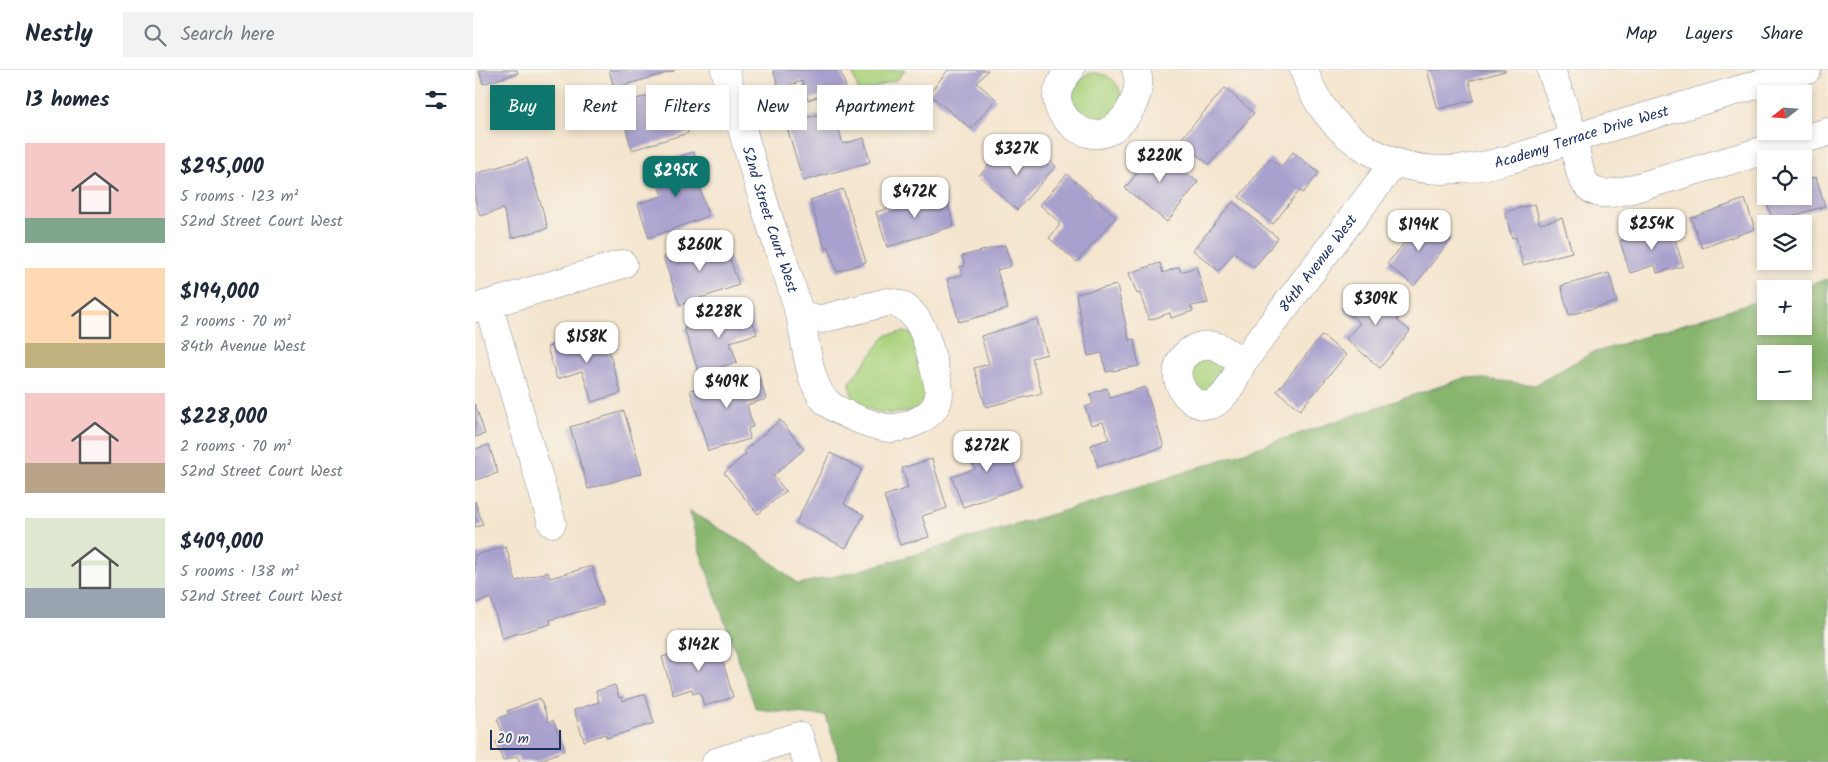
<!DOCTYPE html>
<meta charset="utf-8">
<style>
:root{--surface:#fff;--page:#f2f2f3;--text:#1f2937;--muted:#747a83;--line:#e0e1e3;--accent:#0f766e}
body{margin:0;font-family:Kalam,sans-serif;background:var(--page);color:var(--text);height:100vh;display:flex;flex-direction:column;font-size:19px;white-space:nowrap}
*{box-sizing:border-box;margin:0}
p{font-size:16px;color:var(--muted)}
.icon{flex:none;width:28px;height:28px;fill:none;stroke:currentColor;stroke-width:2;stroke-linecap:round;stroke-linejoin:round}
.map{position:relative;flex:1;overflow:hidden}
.side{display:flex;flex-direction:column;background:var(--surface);width:475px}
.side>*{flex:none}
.hud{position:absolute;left:15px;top:15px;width:475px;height:45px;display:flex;gap:10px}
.needle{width:32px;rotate:253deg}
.tools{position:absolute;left:1282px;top:15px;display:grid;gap:10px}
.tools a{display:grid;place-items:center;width:55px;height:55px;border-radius:0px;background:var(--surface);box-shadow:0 2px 8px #0003;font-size:25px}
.scale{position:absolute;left:15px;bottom:12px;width:71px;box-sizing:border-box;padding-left:5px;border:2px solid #1b2f5e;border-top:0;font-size:14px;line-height:18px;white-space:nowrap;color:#1b2f5e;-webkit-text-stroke:4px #f7f3e8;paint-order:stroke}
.price{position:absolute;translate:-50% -42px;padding:0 11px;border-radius:10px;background:#fff;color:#222;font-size:16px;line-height:32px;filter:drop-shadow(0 1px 2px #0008)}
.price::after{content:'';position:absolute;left:50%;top:30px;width:15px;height:11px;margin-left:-8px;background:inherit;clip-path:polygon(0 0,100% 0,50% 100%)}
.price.active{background:var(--accent);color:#fff}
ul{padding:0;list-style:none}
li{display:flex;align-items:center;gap:15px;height:125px;padding:0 25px}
li span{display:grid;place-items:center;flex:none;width:140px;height:100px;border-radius:0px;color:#555}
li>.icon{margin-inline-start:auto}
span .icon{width:60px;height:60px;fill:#fffc;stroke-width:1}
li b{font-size:21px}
h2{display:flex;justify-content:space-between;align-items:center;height:60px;padding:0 25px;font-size:21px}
.chip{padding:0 18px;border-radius:0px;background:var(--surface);box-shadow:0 2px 8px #0003;font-size:18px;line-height:45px}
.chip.active{background:var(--accent);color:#fff}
header{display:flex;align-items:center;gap:30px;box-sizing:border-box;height:70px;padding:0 25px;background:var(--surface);border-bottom:1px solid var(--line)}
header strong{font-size:24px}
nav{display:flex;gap:28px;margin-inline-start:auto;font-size:18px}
.search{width:350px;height:45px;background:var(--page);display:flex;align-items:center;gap:12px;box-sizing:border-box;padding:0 18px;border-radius:0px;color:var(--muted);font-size:19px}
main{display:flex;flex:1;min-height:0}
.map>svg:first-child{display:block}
</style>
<header>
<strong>Nestly</strong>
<div class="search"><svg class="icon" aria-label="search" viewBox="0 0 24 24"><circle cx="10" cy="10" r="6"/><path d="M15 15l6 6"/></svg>Search here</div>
<nav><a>Map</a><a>Layers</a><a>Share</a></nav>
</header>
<main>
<section class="side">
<h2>13 homes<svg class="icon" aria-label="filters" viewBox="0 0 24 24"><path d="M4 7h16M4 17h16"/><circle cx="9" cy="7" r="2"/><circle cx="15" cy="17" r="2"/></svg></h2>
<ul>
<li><span style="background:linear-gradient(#f6c9c9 75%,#7fa58c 0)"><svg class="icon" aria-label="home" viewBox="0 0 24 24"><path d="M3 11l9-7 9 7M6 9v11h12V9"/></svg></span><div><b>$295,000</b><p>5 rooms · 123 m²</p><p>52nd Street Court West</p></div></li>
<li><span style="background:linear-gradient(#ffd9b3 75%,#c2b280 0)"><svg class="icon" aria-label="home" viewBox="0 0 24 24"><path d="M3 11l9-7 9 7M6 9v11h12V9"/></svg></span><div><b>$194,000</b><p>2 rooms · 70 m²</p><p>84th Avenue West</p></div></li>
<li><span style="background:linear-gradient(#f6c9c9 70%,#b9a48a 0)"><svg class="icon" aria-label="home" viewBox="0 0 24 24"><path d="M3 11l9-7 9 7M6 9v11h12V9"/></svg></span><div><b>$228,000</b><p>2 rooms · 70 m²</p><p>52nd Street Court West</p></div></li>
<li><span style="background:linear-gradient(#dfe7d0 70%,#9aa5b1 0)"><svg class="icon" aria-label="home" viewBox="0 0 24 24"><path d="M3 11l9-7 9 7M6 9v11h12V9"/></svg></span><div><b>$409,000</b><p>5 rooms · 138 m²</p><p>52nd Street Court West</p></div></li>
</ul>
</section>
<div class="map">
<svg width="1353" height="692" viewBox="0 0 1353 692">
<rect width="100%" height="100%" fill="#f7f3e8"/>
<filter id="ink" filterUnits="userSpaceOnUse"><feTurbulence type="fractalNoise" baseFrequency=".02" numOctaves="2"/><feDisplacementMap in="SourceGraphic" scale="10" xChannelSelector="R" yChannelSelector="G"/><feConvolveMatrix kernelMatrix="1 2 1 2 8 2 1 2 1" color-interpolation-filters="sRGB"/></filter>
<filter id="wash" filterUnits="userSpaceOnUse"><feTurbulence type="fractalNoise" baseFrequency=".0096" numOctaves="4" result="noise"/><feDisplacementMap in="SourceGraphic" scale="20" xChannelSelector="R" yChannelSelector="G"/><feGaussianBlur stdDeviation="1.12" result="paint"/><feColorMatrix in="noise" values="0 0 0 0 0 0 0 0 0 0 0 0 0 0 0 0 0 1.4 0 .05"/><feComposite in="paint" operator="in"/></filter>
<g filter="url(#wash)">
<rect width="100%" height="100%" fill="#f4e5ce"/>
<g fill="#aad37e" stroke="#62816e">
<path d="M377,0H430L423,9L384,23Z"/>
<path d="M616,3C636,3 647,14 647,34L624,55L600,45C594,25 594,11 616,3Z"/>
<path d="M429,262L437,264C441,279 456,315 451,328C442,353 370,347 375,312L411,265Z"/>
<path d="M733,283L749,297L750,311L722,326L709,296Z"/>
</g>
<path fill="#87b56d" stroke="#517266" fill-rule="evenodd" d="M1353,209V692H365L351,646L281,639L225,482L214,441L284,482L323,514L380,502L639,426L992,307L1060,315L1115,284L1291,228V256H1329V219H1322ZM1291,284H1329V321H1291Z"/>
<g id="blocks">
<g fill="#a9a1cd">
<path d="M4,0H42L43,3L8,14Z"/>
<path d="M134,0H199V1L139,18Z"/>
<path d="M298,0H365L371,17L333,30L327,11L304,19Z"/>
<path d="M473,0H513L502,13L521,29L496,59L454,24Z"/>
<path d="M952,0H1030V1L994,11L999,30L963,39Z"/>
<path d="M750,18L779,43L734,95L705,70Z"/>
<path d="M177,25L182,43L206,36L213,63L157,80L144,33Z"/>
<path d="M358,40L368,74L389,68L395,92L328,111L311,54Z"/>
<path d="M674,73L723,112L692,152L650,118L662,103L655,97Z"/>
<path d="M559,77L581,96L542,140L504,106L528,79L544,94Z"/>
<path d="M219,82L226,104L221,105L233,146L174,168L163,134L187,126L183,115L195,111L188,91Z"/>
<path d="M818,82L844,103L828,123L825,120L798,154L764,127L795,88L806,97Z"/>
<path d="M52,88L73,158L37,168L28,139L5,146L0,130V104Z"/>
<path d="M592,104L641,147L602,192L574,168L584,156V152L565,135Z"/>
<path d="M1341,107L1350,136L1298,152L1290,126H1329V111Z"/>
<path d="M368,119L391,192L362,202L354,177L350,179L335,130Z"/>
<path d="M469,122L479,156L412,177L401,142Z"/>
<path d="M1270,129L1280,159L1227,178L1216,148Z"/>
<path d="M758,132L803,168L779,198L759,182L744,201L718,180Z"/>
<path d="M1060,134L1065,154L1087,148L1097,182L1048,195L1041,167L1037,168L1030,142Z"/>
<path d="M950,148L976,169L939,216L912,194Z"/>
<path d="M1196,156L1208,196L1182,203L1180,195L1155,203L1145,171Z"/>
<path d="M238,170L244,187L253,184L264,215L205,235L188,187Z"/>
<path d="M530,175L536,196L522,200L533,239L484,252L472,209L487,205L485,197L490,196L487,186Z"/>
<path d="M685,193L688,203L704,197L706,202L721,197L733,233L716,236L718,241L696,248L695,243L674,250L665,223L662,224L654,203Z"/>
<path d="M1134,203L1142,232L1094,245L1086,216Z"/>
<path d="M642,215L654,270L659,269L664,296L631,302L627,283L613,286L601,224Z"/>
<path d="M885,218L903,233L911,222L931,239L922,250L935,261L905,298L871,269L885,253L868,239Z"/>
<path d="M273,238L282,264L255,272L262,292L224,304L209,258Z"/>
<path d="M562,249L572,284L557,288L567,323L511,337L499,298L514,294L506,266Z"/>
<path d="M128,260L146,323L117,332L107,301L82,309L72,277Z"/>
<path d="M847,265L871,285L825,340L802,321Z"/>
<path d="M282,300L291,329L272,335L278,357L273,358L275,369L233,381L215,320Z"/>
<path d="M670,317L689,377L623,397L616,375L634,369L628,352L616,355L610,337L618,334L615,324L632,318L635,328Z"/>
<path d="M0,334L10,364L0,367Z"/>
<path d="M149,341L167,403L113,419L95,357Z"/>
<path d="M305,350L329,379L298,406L311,421L283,444L249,403L271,384L269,381Z"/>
<path d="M528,366L546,417L488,437L477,407L500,399L493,378Z"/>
<path d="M14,375L23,403L0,410V379Z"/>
<path d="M355,383L387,399L369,434L389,445L371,478L321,453Z"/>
<path d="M457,389L472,438L447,446L454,467L425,475L409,426L433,418L427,398Z"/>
<path d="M0,431L8,455L0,457Z"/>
<path d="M31,477L41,511L73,502L75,508L117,496L128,535L75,550L76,554L27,568L16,528L0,533V485Z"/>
<path d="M232,568L238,572L242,571L258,627L229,636L225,622L218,624L217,619L198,625L187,587L221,577L222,571Z"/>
<path d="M140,615L144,628L147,627L148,631L170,624L179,653L132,668L130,664L109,671L99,640L124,632L121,621Z"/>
<path d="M65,628L74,652L78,650L90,680L61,692H45L42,686L28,691L21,672L30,668L22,649L34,644L32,641Z"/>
</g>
</g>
</g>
<g filter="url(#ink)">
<use href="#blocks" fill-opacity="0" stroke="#888a96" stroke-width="1"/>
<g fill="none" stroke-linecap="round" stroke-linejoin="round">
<g stroke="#888a96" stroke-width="29">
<g id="minor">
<path id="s1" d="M250,0C265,51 279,102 295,152C305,184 318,217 326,250C331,273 334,319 354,334C365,343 404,359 417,358C434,357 458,347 463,330C466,320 461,307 459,297C453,271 444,233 412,232L347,249L333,247L323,241"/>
<path d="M595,0C589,7 582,18 582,28C583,48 609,70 629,63C651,56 670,21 661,0"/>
<path id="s2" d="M829,0C838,29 858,56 884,74C964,129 1047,83 1129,59C1197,39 1264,20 1332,0"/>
<path d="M1076,0C1084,22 1092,44 1098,66C1103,82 1101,108 1116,119C1127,127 1141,122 1153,120L1353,62"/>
<path d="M13,234L77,453"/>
<path d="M0,238L148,194"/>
<path id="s3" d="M767,293C759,287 750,279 740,276C733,274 724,276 718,279C680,301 721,353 745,329C756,319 761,306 767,293L919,93"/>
<path d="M241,692L324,666L332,692"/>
</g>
</g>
<use href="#minor" stroke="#fff" stroke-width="28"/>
</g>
</g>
<g text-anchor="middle" stroke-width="5" stroke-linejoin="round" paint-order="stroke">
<g font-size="15" fill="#1b2f5e" stroke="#f7f3e8">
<text dy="5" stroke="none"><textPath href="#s2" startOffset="326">Academy Terrace Drive West</textPath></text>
<text dy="5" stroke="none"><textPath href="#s1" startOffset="156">52nd Street Court West</textPath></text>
<text dy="5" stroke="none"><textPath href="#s3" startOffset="315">84th Avenue West</textPath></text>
</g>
</g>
</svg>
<div class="tools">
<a><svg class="needle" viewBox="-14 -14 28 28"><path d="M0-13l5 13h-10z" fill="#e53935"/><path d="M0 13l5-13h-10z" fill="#747a83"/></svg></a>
<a><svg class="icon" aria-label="locate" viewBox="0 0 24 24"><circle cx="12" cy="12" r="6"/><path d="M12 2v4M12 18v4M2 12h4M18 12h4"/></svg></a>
<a><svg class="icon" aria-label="layers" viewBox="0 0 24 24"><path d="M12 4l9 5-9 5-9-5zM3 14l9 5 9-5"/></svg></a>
<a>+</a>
<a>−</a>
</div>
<div class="scale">20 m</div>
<b class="price" style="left:542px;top:106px">$327K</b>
<b class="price" style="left:685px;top:113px">$220K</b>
<b class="price active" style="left:201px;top:128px">$295K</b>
<b class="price" style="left:440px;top:149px">$472K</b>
<b class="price" style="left:1177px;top:181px">$254K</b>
<b class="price" style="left:944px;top:182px">$194K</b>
<b class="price" style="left:225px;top:202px">$260K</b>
<b class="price" style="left:901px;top:256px">$309K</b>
<b class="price" style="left:244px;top:269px">$228K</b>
<b class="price" style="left:112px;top:294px">$158K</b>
<b class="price" style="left:252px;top:339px">$409K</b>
<b class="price" style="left:512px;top:403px">$272K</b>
<b class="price" style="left:224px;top:602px">$142K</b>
<div class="hud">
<a class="chip active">Buy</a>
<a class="chip">Rent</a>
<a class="chip">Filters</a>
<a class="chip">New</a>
<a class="chip">Apartment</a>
</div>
</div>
</main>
